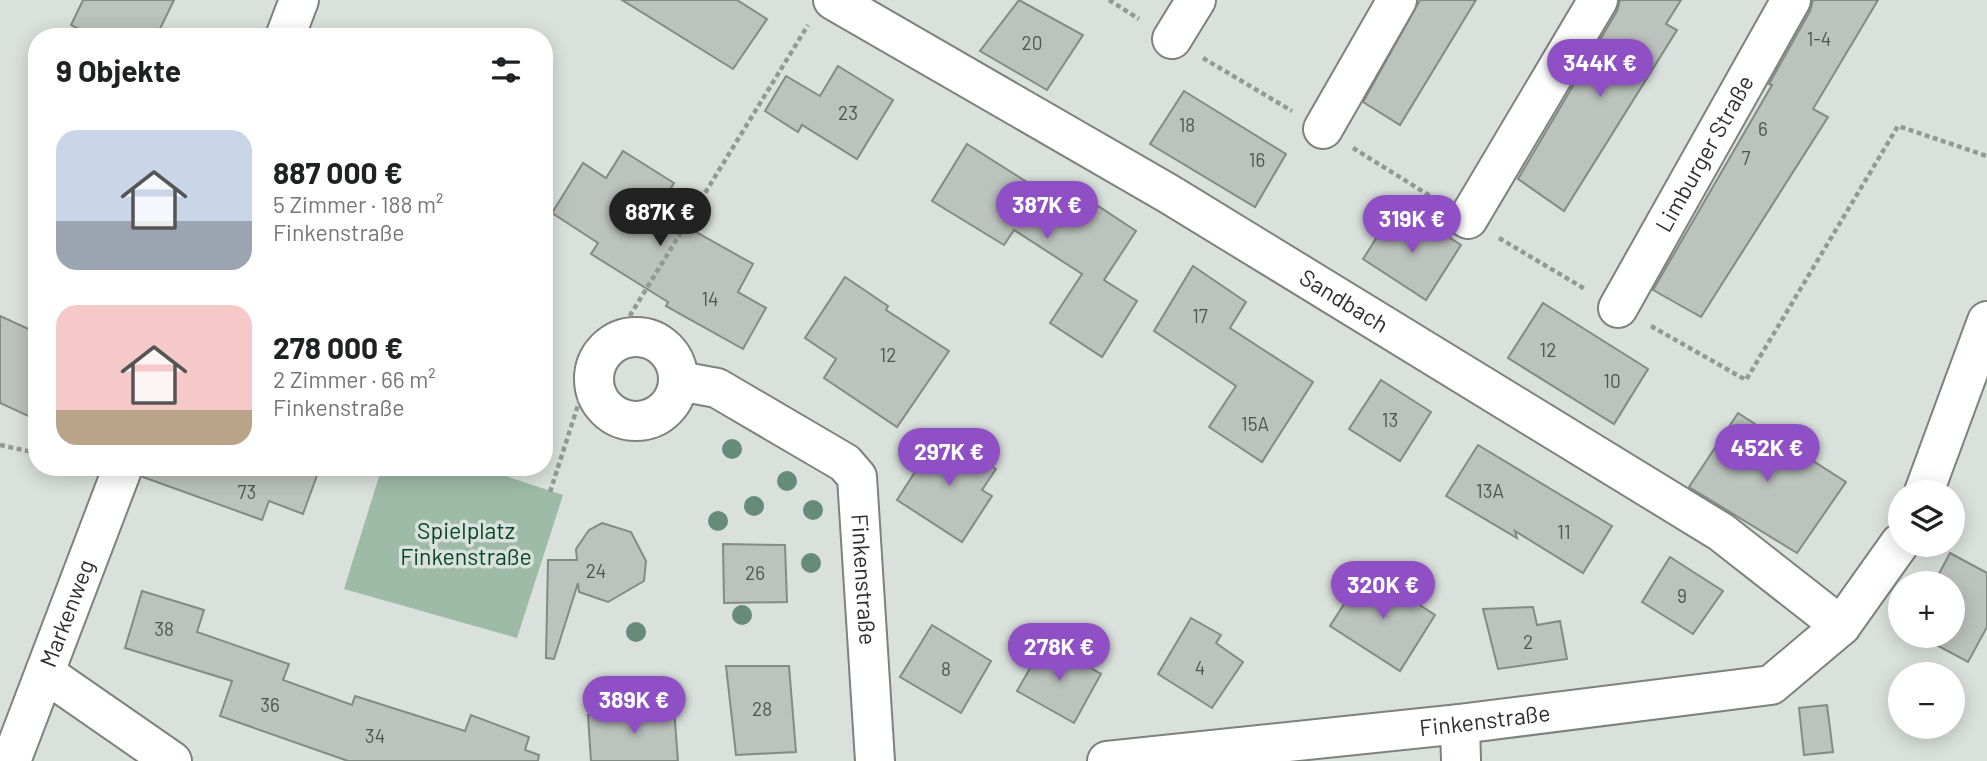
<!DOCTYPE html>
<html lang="de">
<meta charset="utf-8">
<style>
:root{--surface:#fff;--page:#f6f6f6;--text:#202124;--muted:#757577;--accent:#9050c5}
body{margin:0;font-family:Barlow,sans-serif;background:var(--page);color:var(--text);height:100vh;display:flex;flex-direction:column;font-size:26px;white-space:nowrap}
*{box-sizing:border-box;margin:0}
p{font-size:23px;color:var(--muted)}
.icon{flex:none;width:38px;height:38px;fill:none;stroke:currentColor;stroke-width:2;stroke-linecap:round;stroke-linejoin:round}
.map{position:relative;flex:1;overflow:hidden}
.details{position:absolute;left:28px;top:28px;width:525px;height:448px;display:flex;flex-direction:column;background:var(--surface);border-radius:28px;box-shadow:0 4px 18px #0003}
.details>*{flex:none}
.buttons{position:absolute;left:1888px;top:480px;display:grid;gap:14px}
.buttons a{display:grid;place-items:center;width:77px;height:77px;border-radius:50%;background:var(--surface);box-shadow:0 4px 18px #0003;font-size:35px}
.price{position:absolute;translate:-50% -60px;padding:0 16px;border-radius:24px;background:var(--accent);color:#fff;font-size:23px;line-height:46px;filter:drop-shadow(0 2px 4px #0008)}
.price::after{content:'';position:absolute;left:50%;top:42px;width:21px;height:16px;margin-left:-10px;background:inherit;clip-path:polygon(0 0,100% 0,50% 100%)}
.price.active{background:#222;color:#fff}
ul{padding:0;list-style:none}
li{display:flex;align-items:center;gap:21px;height:175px;padding:0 28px}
li span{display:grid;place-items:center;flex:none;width:196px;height:140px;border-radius:21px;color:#555}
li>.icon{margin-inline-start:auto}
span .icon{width:84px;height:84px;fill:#fffc;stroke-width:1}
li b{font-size:30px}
h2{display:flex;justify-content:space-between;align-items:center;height:84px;padding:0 28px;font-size:30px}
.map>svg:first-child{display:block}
</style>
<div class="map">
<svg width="1987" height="761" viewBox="0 0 1987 761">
<rect width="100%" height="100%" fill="#dae1dc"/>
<path fill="#9dbba7" d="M382,467H478L563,495L517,638L344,589Z"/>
<g fill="#bcc2be" stroke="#848a86" stroke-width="2">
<path d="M83,0H174L156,37H94L71,25Z"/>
<path d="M622,0H737L767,19L733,69Z"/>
<path d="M1019,0L1083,35L1047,90L980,51Z"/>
<path d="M1420,0H1476L1400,125L1363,102Z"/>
<path d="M1620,0H1681L1666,24L1677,30L1564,211L1518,179L1617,11Z"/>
<path d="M1813,0H1878L1813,109L1828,117L1701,317L1653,290L1772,85L1769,84L1810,11Z"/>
<path d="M838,66L893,100L857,159L802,125L798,132L765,111L786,76L820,96Z"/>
<path d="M1184,91L1286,154L1255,207L1150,144Z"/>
<path d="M967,144L1085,219L1095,204L1136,231L1104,280L1137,301L1102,357L1050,323L1082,274L1014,230L1004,245L932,201Z"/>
<path d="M623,151L674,183L657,210L753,264L738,292L766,308L743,349L666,306L668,302L591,254L598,243L552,213L583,163L606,178Z"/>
<path d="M1391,215L1419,234L1427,223L1461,245L1426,300L1363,259Z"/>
<path d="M1193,266L1246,302L1230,328L1313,382L1262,462L1209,427L1236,386L1154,331Z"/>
<path d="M845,277L888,306L886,310L949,351L897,427L824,378L836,359L805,338Z"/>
<path d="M1543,303L1648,369L1614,424L1508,358Z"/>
<path d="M0,316L37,333V420L0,403Z"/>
<path d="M1381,380L1431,412L1400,461L1349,429Z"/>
<path d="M1738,413L1846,482L1797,553L1689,487Z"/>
<path d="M940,433L996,469L982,490L992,496L962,542L897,500Z"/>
<path d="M1478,445L1612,526L1583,573L1515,531L1517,538L1446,496Z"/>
<path d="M144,467H320L303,514L269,501L262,520L143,477Z"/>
<path d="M602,523L631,532L646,561L644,581L608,602L579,592L578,583L554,659L546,658L548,560H577L576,549L589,530Z"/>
<path d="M723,544L785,545L787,602L724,603Z"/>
<path d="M1950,553L1987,573V627L1968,662L1918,635H1953V583H1934Z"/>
<path d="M1670,557L1723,591L1693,634L1642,602Z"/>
<path d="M1366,570L1435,615L1400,671L1330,626Z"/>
<path d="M142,591L204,610L197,632L289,664L283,680L352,705L355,696L465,731L471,715L529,737L525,750L539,755L538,761H348L220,716L232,681L125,648Z"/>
<path d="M1533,607L1537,625L1560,621L1567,659L1498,669L1483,609Z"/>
<path d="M1191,618L1221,635L1216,643L1243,662L1212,708L1158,674Z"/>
<path d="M932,625L991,661L961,713L900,677Z"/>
<path d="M1045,642L1101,674L1074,723L1017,691Z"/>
<path d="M726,666H789L796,752L736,755Z"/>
<path d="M1827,705L1833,752L1804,755L1799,708Z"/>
<path d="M674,709L678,761H591L588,715Z"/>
</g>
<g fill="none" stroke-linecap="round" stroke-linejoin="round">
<g stroke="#7c827e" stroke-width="42">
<g id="minor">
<path id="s1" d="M833,0L1169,194L1721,532L1841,626"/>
<path d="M285,37L299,0"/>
<path d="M1172,39L1196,0"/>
<path d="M1323,129L1397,0"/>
<path d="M1468,219L1598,0"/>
<path id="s2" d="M1618,308L1791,0"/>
<circle cx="636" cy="379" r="42"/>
<path id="s3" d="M679,381L717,388L845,463L857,477L875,761"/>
<path d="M1924,492L1987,321"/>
<path d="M45,673L172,761"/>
<path d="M1460,724L1461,761"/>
<path id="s4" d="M11,761L123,467"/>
<path id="s5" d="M1107,761L1460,724L1771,685L1841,626L1900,543"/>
</g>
</g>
<g stroke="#949995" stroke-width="4.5" stroke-dasharray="5 3.5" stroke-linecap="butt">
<path d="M1109,0L1139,19"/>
<path d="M1203,58L1292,111"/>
<path d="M1353,148L1435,199"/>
<path d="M1499,238L1585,289"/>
<path d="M1651,326L1746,380L1898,126L1987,156"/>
<path d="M622,340L626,322L808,25"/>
<path d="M0,445L37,453"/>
<path d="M550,492L579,402L595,391"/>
</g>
<use href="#minor" stroke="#fff" stroke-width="38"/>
</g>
<g fill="#668b79">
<circle cx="732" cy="449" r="10"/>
<circle cx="787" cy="481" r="10"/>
<circle cx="754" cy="506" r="10"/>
<circle cx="813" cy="510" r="10"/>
<circle cx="718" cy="521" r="10"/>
<circle cx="811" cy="563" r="10"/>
<circle cx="742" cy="615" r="10"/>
<circle cx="636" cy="632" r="10"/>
</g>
<g text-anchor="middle" stroke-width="7" stroke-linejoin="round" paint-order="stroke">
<g font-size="19" fill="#505451">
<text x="1819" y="46">1-4</text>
<text x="1032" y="50">20</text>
<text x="848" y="120">23</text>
<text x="1187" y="132">18</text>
<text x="1763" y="136">6</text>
<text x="1746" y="165">7</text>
<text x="1257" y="167">16</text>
<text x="710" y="306">14</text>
<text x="1200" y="323">17</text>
<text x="1548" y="357">12</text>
<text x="888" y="362">12</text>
<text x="1612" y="388">10</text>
<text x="1390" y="427">13</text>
<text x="1255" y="431">15A</text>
<text x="1490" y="498">13A</text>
<text x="247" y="499">73</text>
<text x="1564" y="539">11</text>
<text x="596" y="578">24</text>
<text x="755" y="580">26</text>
<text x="1682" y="603">9</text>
<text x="164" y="636">38</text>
<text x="1528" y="649">2</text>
<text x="1200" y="675">4</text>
<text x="946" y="676">8</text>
<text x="270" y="712">36</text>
<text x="762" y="716">28</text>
<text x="375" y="743">34</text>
</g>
<g font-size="23" fill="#2c2f2d" stroke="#dae1dc">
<text dy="8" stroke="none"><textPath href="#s2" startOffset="177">Limburger Straße</textPath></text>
<text dy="8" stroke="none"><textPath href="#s1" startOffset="593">Sandbach</textPath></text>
<text dy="8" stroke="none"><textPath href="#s3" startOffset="308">Finkenstraße</textPath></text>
<text dy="8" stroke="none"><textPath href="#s4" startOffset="158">Markenweg</textPath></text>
<text dy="8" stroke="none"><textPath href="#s5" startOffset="380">Finkenstraße</textPath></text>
</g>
<g font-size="23" fill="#074528" stroke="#dae1dc">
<text x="466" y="539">Spielplatz<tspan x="466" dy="26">Finkenstraße</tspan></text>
</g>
</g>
</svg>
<div class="buttons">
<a><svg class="icon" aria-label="layers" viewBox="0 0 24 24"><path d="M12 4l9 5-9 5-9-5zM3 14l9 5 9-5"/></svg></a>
<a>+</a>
<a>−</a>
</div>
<b class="price" style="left:1600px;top:99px">344K €</b>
<b class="price" style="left:1047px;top:241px">387K €</b>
<b class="price active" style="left:660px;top:248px">887K €</b>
<b class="price" style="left:1412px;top:255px">319K €</b>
<b class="price" style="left:1767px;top:484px">452K €</b>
<b class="price" style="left:949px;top:488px">297K €</b>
<b class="price" style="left:1383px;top:621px">320K €</b>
<b class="price" style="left:1059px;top:683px">278K €</b>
<b class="price" style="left:634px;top:736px">389K €</b>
<section class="details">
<h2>9 Objekte<svg class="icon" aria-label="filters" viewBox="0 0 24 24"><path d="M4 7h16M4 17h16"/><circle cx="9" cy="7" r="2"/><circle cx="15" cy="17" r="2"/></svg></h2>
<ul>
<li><span style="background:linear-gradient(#c9d6e8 65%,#9aa5b1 0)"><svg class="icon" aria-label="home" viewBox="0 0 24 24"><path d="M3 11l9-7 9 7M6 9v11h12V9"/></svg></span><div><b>887 000 €</b><p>5 Zimmer · 188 m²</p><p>Finkenstraße</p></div></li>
<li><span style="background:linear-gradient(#f6c9c9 75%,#b9a48a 0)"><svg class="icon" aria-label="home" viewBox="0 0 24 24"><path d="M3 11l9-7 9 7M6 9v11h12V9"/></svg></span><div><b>278 000 €</b><p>2 Zimmer · 66 m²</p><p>Finkenstraße</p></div></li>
</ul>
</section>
</div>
